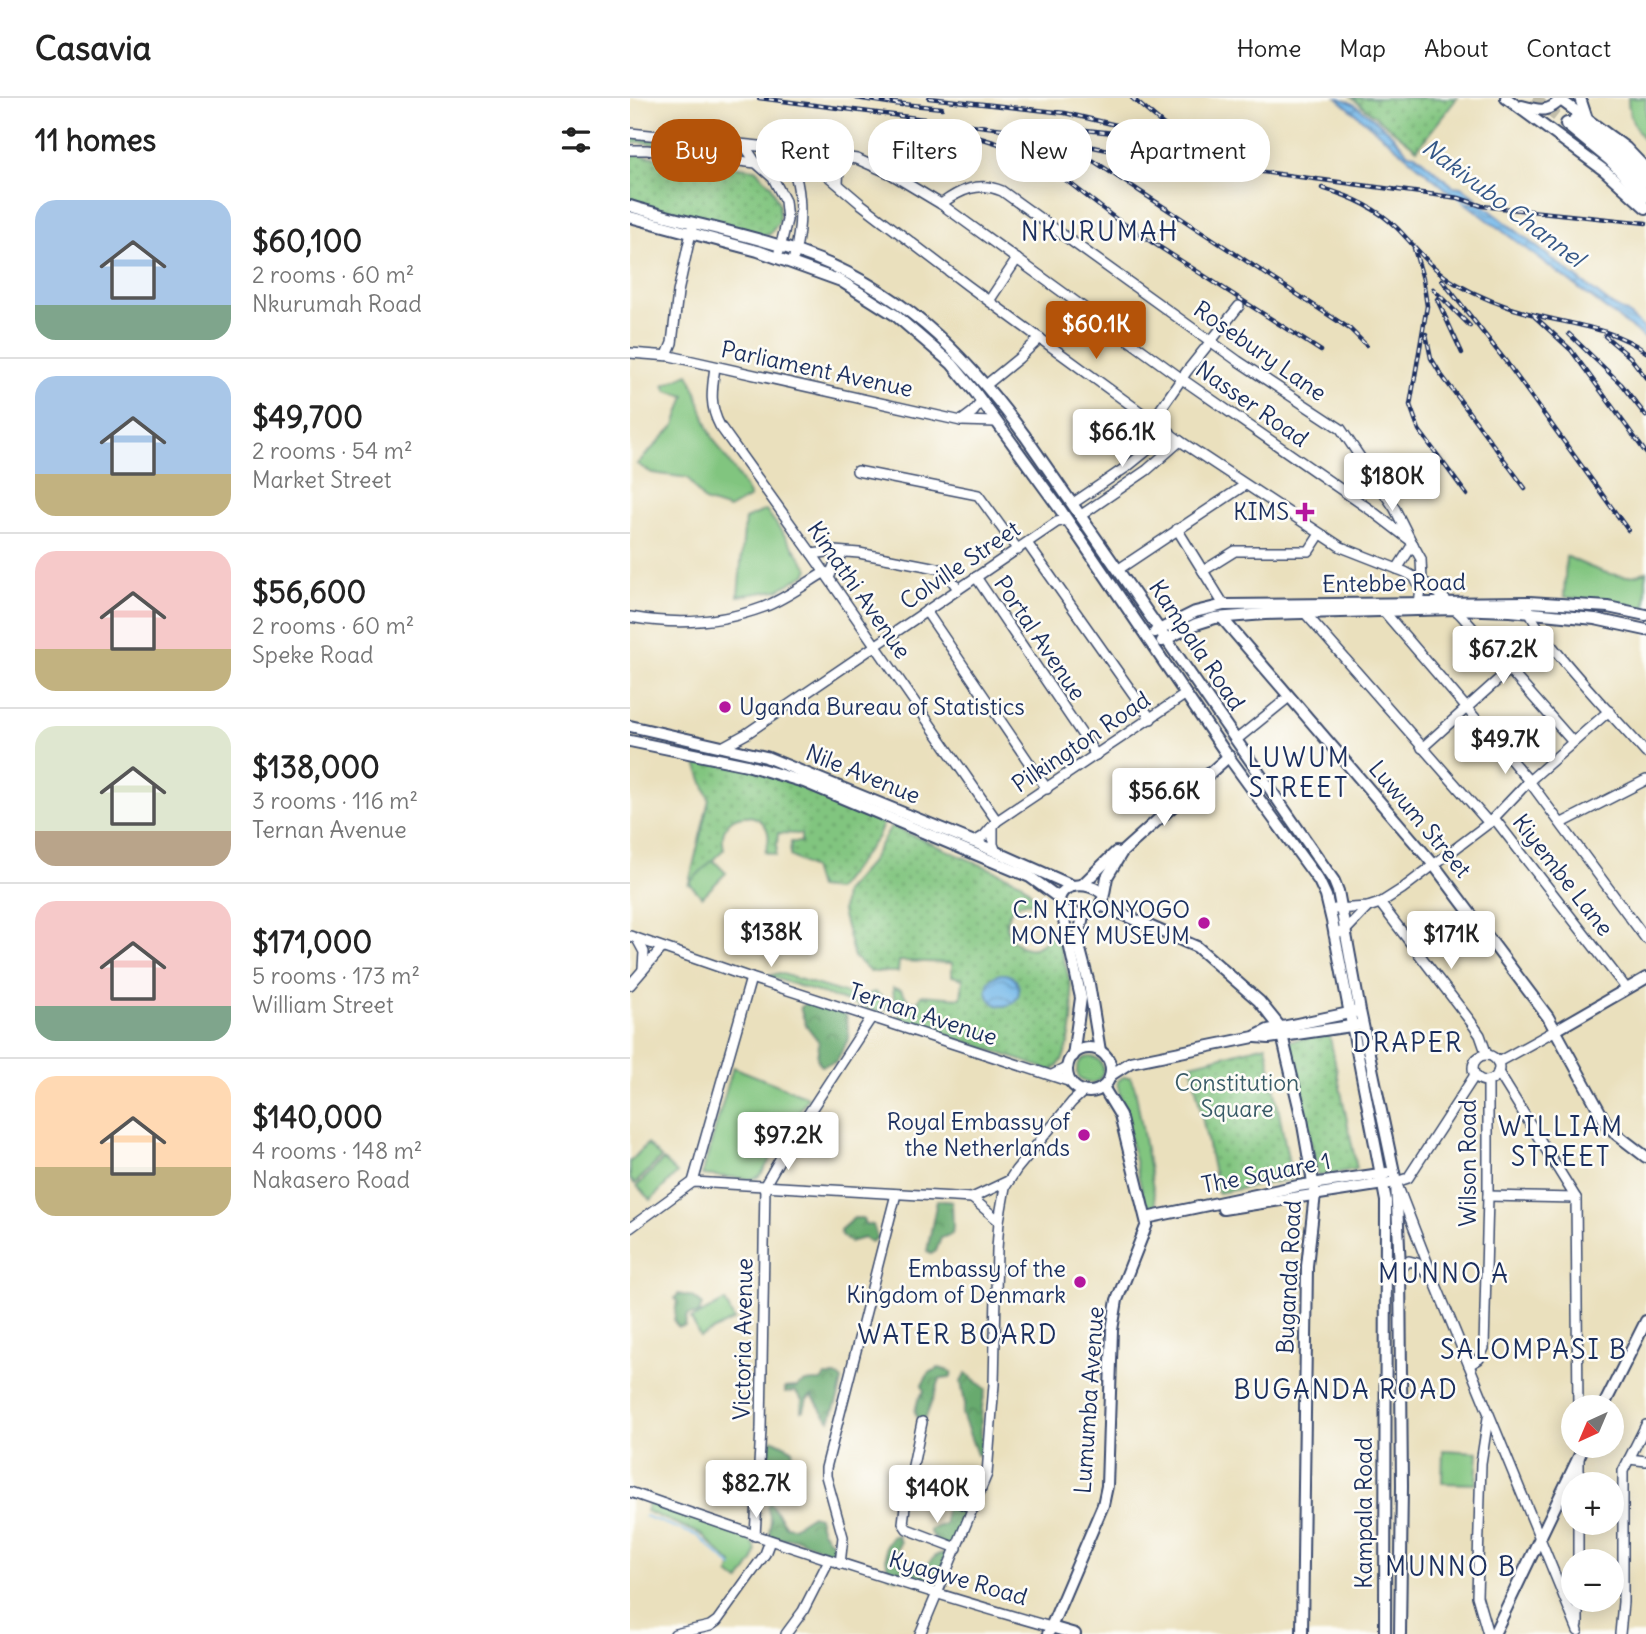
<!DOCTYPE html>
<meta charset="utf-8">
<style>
:root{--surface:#fff;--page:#f6f6f6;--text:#222;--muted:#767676;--line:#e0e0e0;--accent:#b45309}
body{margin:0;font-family:Delius,sans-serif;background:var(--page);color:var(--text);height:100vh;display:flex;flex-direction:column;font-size:26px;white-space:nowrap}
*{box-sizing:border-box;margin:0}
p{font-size:23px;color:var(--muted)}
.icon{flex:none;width:38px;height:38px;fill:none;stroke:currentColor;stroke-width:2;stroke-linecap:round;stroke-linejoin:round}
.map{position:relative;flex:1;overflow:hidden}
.drawer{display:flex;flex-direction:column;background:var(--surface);width:630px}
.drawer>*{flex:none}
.banner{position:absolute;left:21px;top:21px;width:665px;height:63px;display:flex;gap:14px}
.needle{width:46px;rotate:224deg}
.buttons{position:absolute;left:931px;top:1297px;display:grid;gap:14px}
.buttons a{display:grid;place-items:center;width:63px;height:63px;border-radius:50%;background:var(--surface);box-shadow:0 4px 18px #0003;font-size:35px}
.price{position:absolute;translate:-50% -60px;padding:0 16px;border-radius:7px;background:#fff;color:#222;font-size:23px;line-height:46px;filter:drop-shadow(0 2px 4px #0008)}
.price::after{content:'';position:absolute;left:50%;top:42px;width:21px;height:16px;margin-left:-10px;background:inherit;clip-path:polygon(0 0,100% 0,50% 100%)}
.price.selected{background:var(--accent);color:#fff}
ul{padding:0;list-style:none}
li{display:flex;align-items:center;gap:21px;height:175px;padding:0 35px}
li+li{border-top:2px solid var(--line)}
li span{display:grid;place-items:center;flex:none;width:196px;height:140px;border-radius:21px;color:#555}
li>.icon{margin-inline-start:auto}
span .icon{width:84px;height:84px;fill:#fffc;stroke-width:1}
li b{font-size:30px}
h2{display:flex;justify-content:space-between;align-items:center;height:84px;padding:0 35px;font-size:30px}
.chip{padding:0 24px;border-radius:28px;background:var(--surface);box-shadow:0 4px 18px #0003;font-size:24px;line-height:63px}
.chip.selected{background:var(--accent);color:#fff}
header{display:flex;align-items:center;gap:42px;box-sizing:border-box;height:98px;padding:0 35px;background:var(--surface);border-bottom:2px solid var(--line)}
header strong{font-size:33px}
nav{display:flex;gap:38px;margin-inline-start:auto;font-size:24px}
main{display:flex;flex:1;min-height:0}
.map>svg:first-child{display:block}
</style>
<header>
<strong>Casavia</strong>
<nav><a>Home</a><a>Map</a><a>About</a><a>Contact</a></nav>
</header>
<main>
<section class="drawer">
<h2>11 homes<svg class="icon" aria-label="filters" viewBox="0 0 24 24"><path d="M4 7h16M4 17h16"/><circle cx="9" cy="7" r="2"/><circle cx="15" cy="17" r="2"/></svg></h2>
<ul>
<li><span style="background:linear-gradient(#a9c7e8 75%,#7fa58c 0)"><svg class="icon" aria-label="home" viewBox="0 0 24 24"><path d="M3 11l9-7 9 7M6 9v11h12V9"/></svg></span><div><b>$60,100</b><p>2 rooms · 60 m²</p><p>Nkurumah Road</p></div></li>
<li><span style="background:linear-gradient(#a9c7e8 70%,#c2b280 0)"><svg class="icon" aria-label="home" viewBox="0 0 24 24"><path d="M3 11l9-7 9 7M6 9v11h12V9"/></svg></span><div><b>$49,700</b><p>2 rooms · 54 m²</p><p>Market Street</p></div></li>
<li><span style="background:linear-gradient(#f6c9c9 70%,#c2b280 0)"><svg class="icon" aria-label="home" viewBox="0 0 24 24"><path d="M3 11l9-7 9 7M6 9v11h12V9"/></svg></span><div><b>$56,600</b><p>2 rooms · 60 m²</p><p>Speke Road</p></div></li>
<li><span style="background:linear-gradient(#dfe7d0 75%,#b9a48a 0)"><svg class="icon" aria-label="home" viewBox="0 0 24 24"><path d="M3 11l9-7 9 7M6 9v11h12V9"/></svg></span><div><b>$138,000</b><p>3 rooms · 116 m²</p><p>Ternan Avenue</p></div></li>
<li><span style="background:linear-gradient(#f6c9c9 75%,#7fa58c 0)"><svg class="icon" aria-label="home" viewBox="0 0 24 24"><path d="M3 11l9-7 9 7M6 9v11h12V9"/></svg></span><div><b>$171,000</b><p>5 rooms · 173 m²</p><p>William Street</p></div></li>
<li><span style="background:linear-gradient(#ffd9b3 65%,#c2b280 0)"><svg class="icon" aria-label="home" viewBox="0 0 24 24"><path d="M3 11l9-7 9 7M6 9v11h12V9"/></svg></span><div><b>$140,000</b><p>4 rooms · 148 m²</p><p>Nakasero Road</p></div></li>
</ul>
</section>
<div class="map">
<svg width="1016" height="1536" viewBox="0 0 1016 1536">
<defs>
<pattern id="forest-crowns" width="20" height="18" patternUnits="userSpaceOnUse" patternTransform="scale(1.75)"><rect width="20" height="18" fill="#68aa6e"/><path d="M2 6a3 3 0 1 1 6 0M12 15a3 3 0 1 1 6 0" fill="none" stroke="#558b5e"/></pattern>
<pattern id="park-dots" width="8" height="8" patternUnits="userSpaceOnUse" patternTransform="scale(1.75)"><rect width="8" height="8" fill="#81c57f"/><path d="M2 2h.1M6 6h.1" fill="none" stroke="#69a06b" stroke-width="1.8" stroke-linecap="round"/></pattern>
<pattern id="water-waves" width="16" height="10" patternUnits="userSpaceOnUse" patternTransform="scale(1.75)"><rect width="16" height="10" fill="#72b7e9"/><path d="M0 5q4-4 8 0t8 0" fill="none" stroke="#5d95c0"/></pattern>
</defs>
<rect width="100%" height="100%" fill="#fdfcf7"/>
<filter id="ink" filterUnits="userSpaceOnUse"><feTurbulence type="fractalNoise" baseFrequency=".0143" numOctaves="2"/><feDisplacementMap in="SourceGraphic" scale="14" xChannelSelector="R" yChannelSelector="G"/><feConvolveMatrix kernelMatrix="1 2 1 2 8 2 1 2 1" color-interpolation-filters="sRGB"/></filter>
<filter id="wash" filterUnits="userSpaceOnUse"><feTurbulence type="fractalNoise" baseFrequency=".00686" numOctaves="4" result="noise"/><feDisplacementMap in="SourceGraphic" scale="28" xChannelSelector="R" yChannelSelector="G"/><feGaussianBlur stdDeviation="1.57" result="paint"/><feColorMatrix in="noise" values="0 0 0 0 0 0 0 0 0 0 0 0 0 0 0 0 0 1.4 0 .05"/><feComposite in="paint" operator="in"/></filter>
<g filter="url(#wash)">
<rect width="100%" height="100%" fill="#eae0bd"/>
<g fill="#81c57f" stroke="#4e7a6e" stroke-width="2">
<path d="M998,0H1016V44C1004,31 998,18 998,0Z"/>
<path d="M0,39L109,50L112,56L110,58L8,44L0,46Z"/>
<path d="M58,276C70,295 71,317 82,338C94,359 109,376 120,399L99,411L74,403L58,380L22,375L7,366L45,327L55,298L37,293L34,287Z"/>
<path d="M136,412L179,471L177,475L148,492L108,498L115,421Z"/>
<path d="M936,458C956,468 994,487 1016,473V510L934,499Z"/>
<path d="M82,761L96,775L72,799L59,785Z"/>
<path d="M149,875L230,900L245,894L258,903V910L249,914L138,878Z"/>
<circle cx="460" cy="972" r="13"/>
<path d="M103,969L178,999L132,1075L128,1079L121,1081L72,1077Z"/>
<path d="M493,979H500L505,990L526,1107L516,1111L487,984Z"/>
<path d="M17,1046L31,1060L5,1086L0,1081V1064Z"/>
<path d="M33,1062L47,1075L21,1102L7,1088Z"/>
<path d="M95,1203L104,1222L70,1239L61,1221Z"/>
<path d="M813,1352L848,1354L846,1386L812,1385Z"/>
<path d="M19,1404C44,1412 117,1426 126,1452L124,1462L109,1484L99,1476L102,1466L71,1436L16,1413Z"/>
</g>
<g fill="url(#forest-crowns)" stroke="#426c66" stroke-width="2">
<path d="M179,902L216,917L219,940L206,964L191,968L187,960L189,944L176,927L170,910Z"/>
<path d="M307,1102L322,1104L323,1128L322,1136L311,1140L306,1153L301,1156L297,1153Z"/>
<path d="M224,1120H233L235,1126L243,1127L247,1140L241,1144L234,1140L220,1144L211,1137L210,1132Z"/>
<path d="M48,1196L63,1199L72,1206L69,1216L57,1217L55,1228L48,1229L44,1223L47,1203L45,1200Z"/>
<path d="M309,1270L322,1274L320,1280L310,1281L296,1319L289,1323L285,1314L288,1302L294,1293L292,1287L299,1275Z"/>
<path d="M336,1275L356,1291C349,1313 351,1332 352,1355L347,1357L332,1316L335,1306L331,1284Z"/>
<path d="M195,1278H207L212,1282L209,1297L200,1322C190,1316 190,1306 182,1298L177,1301L174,1312L171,1313L172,1302L165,1293L155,1295V1290L167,1289C173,1283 182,1283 191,1283Z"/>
<path d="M142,1341L162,1351L164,1362L154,1363V1377L151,1385L139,1382L135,1373L140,1357L137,1346Z"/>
<path d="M327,1401L334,1411L331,1428L319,1453L311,1448L300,1435V1431L315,1426V1412Z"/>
<path d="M140,1405L156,1428L163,1429L182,1417L188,1419L192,1433L203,1446L202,1455L167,1441L142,1440L139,1435L141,1422L137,1408Z"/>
<path d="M267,1437L270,1444L265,1459L273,1467L278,1468V1475L274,1480H264L258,1476L255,1449L261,1439Z"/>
<path d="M313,1455L318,1460L307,1487L301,1490L284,1484L281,1473L285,1471L288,1475L307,1457Z"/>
</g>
<g fill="url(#park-dots)" stroke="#4e7a6e" stroke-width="2">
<path d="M722,0H827L787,51Z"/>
<path d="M0,56L125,71L141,87L149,106V124L140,136L132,138L0,103Z"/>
<path d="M65,663L133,673L185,691L254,724L247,740L206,792L188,790L182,770L160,758L161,744H171V736L148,735L146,757L135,754C155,710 83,703 94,751L59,785L79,701Z"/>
<path d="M261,728L391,784L409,804C402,806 395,803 388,807C359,824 392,867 415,843C419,839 420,833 423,829C437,869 450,903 438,946C434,958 433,965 422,973L271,921L264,900L263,890L271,892L279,903L288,904L291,897L331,900L333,881L322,878V865L269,863L268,874H240L224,859L212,814L214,794L240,765Z"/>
<path d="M699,935L727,1071L688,1078L659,943Z"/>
<path d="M636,947L662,1081L588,1095L561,966Z"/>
</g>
<g fill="url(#water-waves)" stroke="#4673a4" stroke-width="2">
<path d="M707,0C723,0 769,40 777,55L785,56L823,88L831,89L847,100L823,97Z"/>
<path d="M834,104L852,106L983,208L997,215L1016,232V241Z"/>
<circle cx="373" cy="892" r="16"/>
</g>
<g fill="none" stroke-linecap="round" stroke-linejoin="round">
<g stroke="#72b7e9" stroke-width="2">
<path d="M828,98L838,105"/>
<path d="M15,1418L68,1438L102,1469"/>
</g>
</g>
</g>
<g filter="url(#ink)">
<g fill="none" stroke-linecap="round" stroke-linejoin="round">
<path stroke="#c1bdaa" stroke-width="12" stroke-dasharray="12 6" stroke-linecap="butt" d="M903,0L937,26"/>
<g stroke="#3a4a6c" stroke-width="12">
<g id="minor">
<path d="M0,35L148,50C176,73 172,128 164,159"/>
<path d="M115,48L126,65L162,66L176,64L184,66L231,106L337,187L550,343L711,449L775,474L801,488L831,517L943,644"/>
<path d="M148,50L227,61L261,76L311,106L552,281L742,413L781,443L791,461L792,483"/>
<path d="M0,52H17L126,65L143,80L155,103L157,122L149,154"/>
<path d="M208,85L209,68L216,58"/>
<path d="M311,106C330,92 349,83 372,93L608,263L711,331L765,411L780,441"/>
<path d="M359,203L387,161"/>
<path d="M0,255L40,258L331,323L366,324"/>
<path d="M37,257L42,245L48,194L62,130"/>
<path d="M85,269C82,291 79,308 90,328L182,456L367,723"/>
<path d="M356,287L389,260L410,240"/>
<path d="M523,322L557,273L609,208"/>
<path d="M331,323L343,314L352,303"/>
<path d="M227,373L348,397L388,452"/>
<path d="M442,406L498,368L540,334"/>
<path d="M450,418L517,372L550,343"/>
<path d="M547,431L594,507"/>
<path d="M397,445L521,621"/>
<path d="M182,456L204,453L229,455L307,470L319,478L328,491"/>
<path d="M489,471L615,387"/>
<path d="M767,471L783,446"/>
<path d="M573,473L605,453H679L690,436"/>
<path d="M346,479L466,657"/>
<path d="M199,480L207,460L214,455"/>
<path d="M785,480L791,493L789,504"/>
<path d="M751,510L899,683L1016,841"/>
<path d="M899,511C901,533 996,632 1016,655"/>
<path d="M296,513L417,691"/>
<path d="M675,515L859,725"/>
<path d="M0,519C44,527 91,525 134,509C155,501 175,486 195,474"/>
<path d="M606,642L659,599"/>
<path d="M94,648L116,636L427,424L437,422"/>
<path d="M792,650L879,572"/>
<path d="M864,720L996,890"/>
<path d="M932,725L1016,682"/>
<path d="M363,729V746L366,754"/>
<path d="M344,744L354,738L367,723L556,596"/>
<path d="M750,805L841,924L850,937L857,957"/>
<path d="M705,811L738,809L750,805L772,791L859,725L899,683L979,613"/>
<path d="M704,837L716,832L738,809"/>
<path d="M0,838L121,880L441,984"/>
<path d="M7,841L14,854L13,870"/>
<path d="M0,887L32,850"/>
<circle cx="856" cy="970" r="13"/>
<path d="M868,964L926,932"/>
<path d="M868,974L946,1100L948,1309"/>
<path d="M422,977L438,969"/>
<path d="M845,977L778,1080L766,1084L804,1182L948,1533"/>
<path d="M63,1084L121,880"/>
<path d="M858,1098L946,1100"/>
<path d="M342,1100L369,1123"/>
<path d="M0,1130L63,1084L342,1100L378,1083"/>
<path d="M756,1184L779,1163L787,1165L799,1178"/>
<path d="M839,1267L849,1261L854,1250L858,1098V983"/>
<path d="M292,1324L279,1387L344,1410"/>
<path d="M999,1361L1016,1363"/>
<path d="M949,1386V1360"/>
<path d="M0,1394C139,1443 279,1489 421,1529"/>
<path d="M275,1409L273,1425L277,1431L327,1450"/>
<path d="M125,1438L131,1331L135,1087L158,1047L241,920"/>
<path d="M948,1463V1424"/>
<path d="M210,1466L213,1439L196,1378V1370L266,1096"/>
<path d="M948,1527V1502"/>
<path d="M45,1536L80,1528L87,1523L135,1456L140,1443"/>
<path d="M156,1536L173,1513L199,1462"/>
<path d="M290,1536L357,1376L364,1286L367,1151L369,1123L375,1089L386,1072L442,1004L454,993"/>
<path d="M858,1536L847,1498L851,1365L858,1320"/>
<path d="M990,1536L993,1504V1373L1016,1327"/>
</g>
</g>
<g stroke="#3a4a6c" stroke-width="14">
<g id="major">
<path d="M876,0L975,73L1016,110"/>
<path d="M928,0L996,50L1016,71"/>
<path d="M950,0L957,21"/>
<path d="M892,8C910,13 919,15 932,0"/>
<path d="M0,108C55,125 112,134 166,153C268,188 333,253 395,338L704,783L708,793L730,913L766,1084L770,1170L772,1388L770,1536"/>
<path d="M0,119L128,153L211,183L265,217L322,266L345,294L432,414L595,654L689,783L696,798L702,823L756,1103L755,1536"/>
<path d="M592,520L804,767L918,919L975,1023L986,1036L1016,1059"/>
<path d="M525,534L565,514L594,507L899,504L978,509L1016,517"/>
<path d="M532,543L566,526L585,520L635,516L825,511L880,513L965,521L1016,532"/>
<path d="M0,628L136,659L344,744L443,788"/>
<path d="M0,643L117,667L174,684L400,779L429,800"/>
<path d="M453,786L486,754"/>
<path d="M473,796C460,783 427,783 429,807L436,813L446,816L459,815L468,810L473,801L477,779L492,754L599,658"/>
<path d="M471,807L567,849L629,903L650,929L672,1021L685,1096L677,1168L672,1536"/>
<path d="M431,809L451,900L443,958"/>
<path d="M453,817L448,844L459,886L470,953"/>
<path d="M926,932L1016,880"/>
<path d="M626,939L639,940L728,927"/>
<circle cx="459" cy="972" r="22"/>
<path d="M481,977L501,964L624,939L638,932L724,914"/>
<path d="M593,1111L760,1085"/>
<path d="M516,1120L668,1088L757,1075"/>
<path d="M973,1309L1016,1223"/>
<path d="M421,1529L445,1536"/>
<path d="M418,1536L473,1407L477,1388L482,1232L487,1202L517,1126L490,1017L473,989"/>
<path d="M864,1536L954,1348"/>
</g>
</g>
<g stroke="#3a4a6c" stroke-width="16">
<g id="highway">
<path d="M945,22L987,54L1016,83"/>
<path d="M937,26L980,61L1016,98"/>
</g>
</g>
<use href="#minor" stroke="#fff" stroke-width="9"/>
<use href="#major" stroke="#fff" stroke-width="10"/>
<use href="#highway" stroke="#fff" stroke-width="12"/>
<g stroke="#1b2f5e" stroke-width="4.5">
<g id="rail">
<path d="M129,0L381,32L570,71L614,76"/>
<path d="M226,0L272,7"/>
<path d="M299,0L435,15L499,30L536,39L618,72L829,100L852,108L1016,125"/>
<path d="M502,0L535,28"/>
<path d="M263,5L312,10"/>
<path d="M390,25L484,35"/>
<path d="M318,30L389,52L410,62L486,121L691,253"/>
<path d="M439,51L456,58L720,231L736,247"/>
<path d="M692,90C720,98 746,109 767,130C785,148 802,172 825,185C849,199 878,210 905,217C944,227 983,230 1016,254"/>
<path d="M784,150L793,181L797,208L780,307L789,332L837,397"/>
<path d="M812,182L877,265L998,432"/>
<path d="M803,191L840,228"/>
<path d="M807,201L832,255"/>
<path d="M904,218L941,252L1016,355"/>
<path d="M796,236L801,260L810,275L895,390"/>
<path d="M939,236L991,286L1016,318"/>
<path d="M975,238L1000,259L1016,280"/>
</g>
</g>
<use href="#rail" stroke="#fdfcf7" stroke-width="2" stroke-dasharray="5" stroke-linecap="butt"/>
</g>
</g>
<g fill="#b5179e" stroke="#fdfcf7" stroke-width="2.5">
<path d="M671.5 403.5h7v7h7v7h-7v7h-7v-7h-7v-7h7z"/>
<circle cx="95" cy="609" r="7"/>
<circle cx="574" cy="825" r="7"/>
<circle cx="454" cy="1037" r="7"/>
<circle cx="450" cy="1184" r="7"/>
</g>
<g text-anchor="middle" stroke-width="5" stroke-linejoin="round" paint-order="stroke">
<g font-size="23" fill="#1b2f5e" stroke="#fdfcf7">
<text transform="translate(630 253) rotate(35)" y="8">Rosebury Lane</text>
<text transform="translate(187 271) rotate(12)" y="8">Parliament Avenue</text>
<text transform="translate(622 306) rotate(35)" y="8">Nasser Road</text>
<text transform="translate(330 467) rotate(-34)" y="8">Colville Street</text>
<text transform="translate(764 485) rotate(-1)" y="8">Entebbe Road</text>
<text transform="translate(229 492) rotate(55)" y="8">Kimathi Avenue</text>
<text transform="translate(410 540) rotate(56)" y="8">Portal Avenue</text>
<text transform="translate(567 547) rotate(56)" y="8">Kampala Road</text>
<text transform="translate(451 644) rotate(-34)" y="8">Pilkington Road</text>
<text transform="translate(233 676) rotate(22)" y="8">Nile Avenue</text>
<text transform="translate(790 721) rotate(50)" y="8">Luwum Street</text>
<text transform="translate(933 777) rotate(52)" y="8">Kiyembe Lane</text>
<text transform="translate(293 916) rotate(18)" y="8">Ternan Avenue</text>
<text transform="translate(838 1065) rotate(-90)" y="8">Wilson Road</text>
<text transform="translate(636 1075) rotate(-11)" y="8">The Square 1</text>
<text transform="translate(659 1179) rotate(-87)" y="8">Buganda Road</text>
<text transform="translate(113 1241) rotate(-89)" y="8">Victoria Avenue</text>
<text transform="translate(459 1302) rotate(-86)" y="8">Lumumba Avenue</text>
<text transform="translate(734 1415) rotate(-90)" y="8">Kampala Road</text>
<text transform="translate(328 1480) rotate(16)" y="8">Kyagwe Road</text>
</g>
<g font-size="23" fill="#1b2f5e" stroke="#fdfcf7" text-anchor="end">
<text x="659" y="422">KIMS</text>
<text x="109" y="617" text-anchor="start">Uganda Bureau of Statistics</text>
<text x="560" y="820">C.N KIKONYOGO<tspan x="560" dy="26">MONEY MUSEUM</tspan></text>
<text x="440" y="1032">Royal Embassy of<tspan x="440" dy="26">the Netherlands</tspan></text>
<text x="436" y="1179">Embassy of the<tspan x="436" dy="26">Kingdom of Denmark</tspan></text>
</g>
<g font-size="23" fill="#3a5c68" stroke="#fdfcf7">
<text x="607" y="993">Constitution<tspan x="607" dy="26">Square</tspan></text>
</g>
<g font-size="24" font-style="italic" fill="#355888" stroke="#fdfcf7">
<text transform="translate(873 105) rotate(37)" y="8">Nakivubo Channel</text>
</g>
<g font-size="26" letter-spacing="2" fill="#1b2f5e" stroke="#fdfcf7">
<text x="470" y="143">NKURUMAH</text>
<text x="669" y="669">LUWUM<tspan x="669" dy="30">STREET</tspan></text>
<text x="778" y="954">DRAPER</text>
<text x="931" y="1038">WILLIAM<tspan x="931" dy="30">STREET</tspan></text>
<text x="814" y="1185">MUNNO A</text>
<text x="328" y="1246">WATER BOARD</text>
<text x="904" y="1261">SALOMPASI B</text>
<text x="716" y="1301">BUGANDA ROAD</text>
<text x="821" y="1478">MUNNO B</text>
</g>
</g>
</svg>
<div class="buttons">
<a><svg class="needle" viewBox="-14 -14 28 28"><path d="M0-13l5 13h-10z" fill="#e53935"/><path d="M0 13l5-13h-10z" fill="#767676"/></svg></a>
<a>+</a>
<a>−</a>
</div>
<b class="price selected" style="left:466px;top:263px">$60.1K</b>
<b class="price" style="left:492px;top:371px">$66.1K</b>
<b class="price" style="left:762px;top:415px">$180K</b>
<b class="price" style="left:873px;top:588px">$67.2K</b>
<b class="price" style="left:875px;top:678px">$49.7K</b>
<b class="price" style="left:534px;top:730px">$56.6K</b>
<b class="price" style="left:141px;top:871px">$138K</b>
<b class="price" style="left:821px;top:873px">$171K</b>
<b class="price" style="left:158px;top:1074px">$97.2K</b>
<b class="price" style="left:126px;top:1422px">$82.7K</b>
<b class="price" style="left:307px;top:1427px">$140K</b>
<div class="banner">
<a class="chip selected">Buy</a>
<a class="chip">Rent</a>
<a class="chip">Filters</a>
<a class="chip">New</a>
<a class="chip">Apartment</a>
</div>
</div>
</main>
